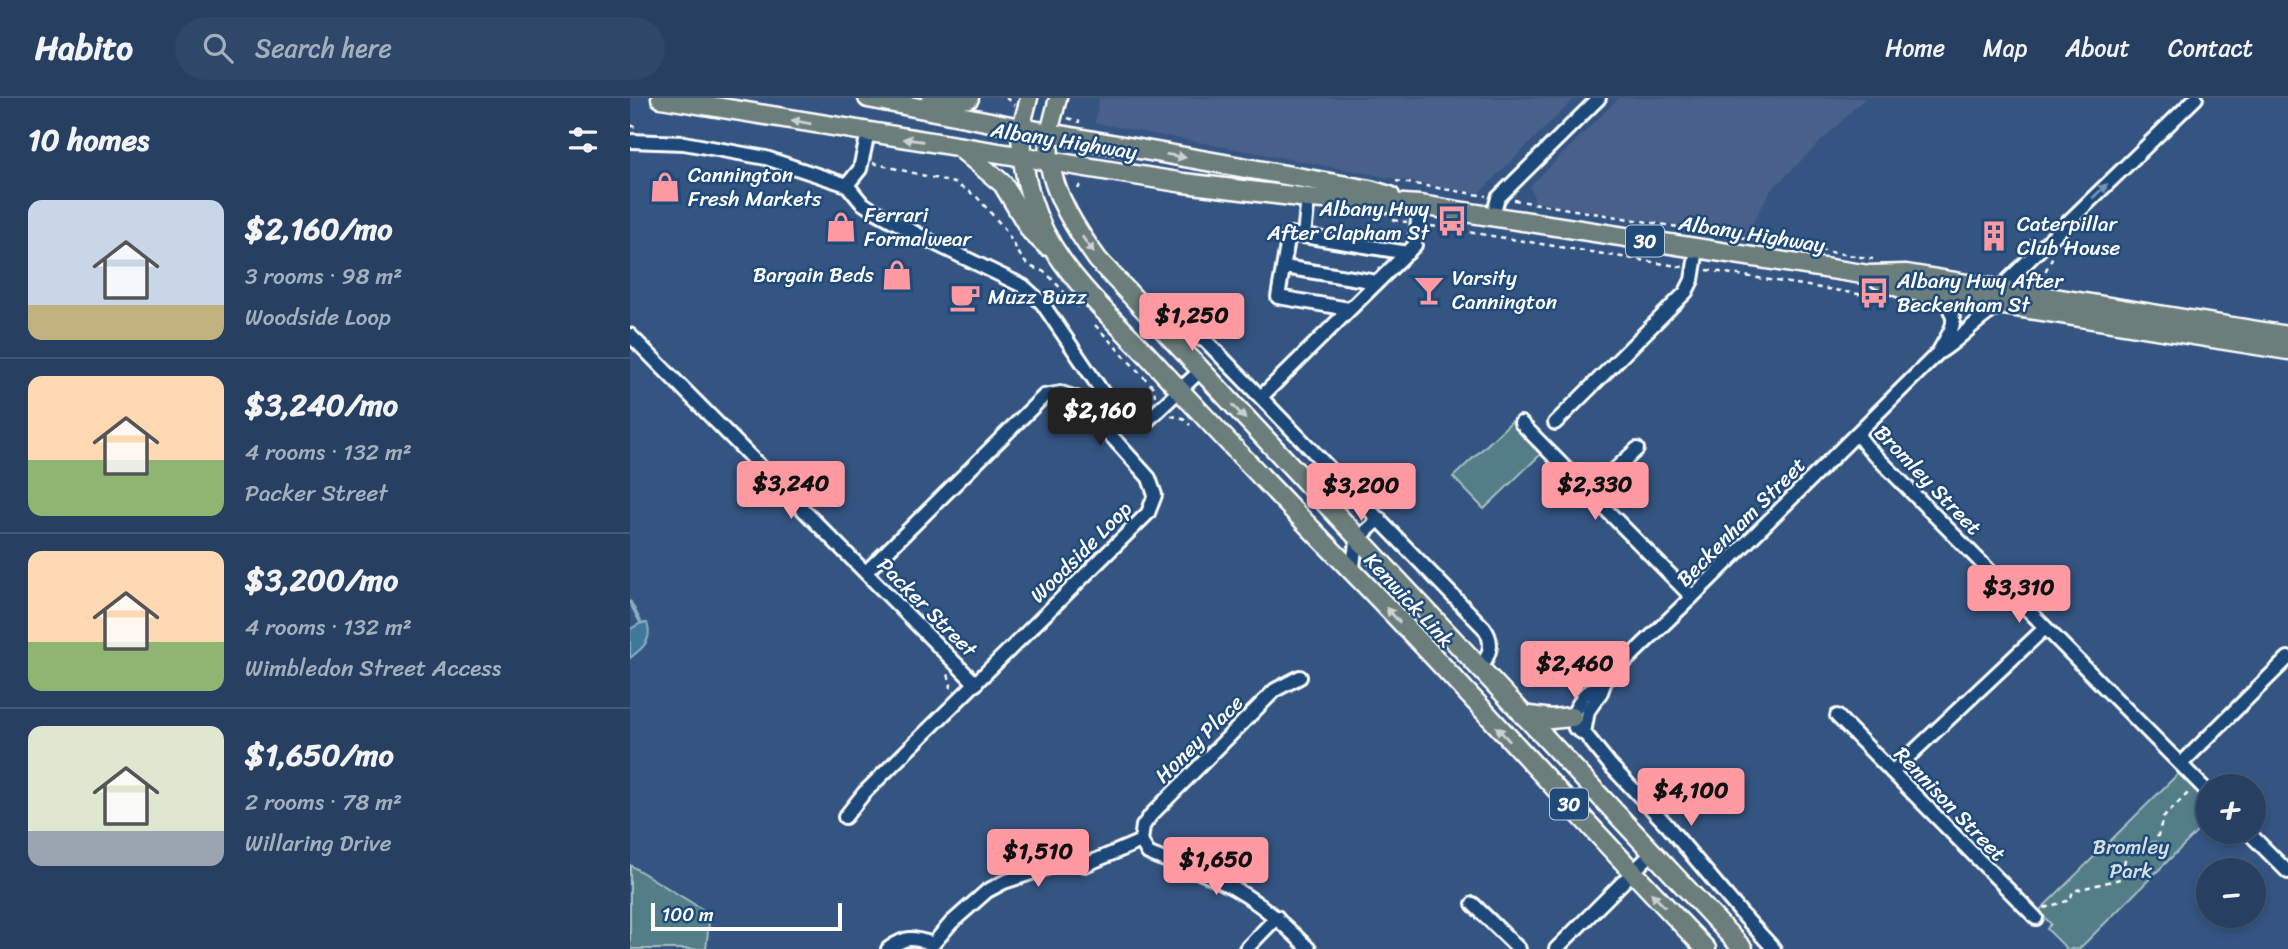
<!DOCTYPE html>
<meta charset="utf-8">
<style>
:root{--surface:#274062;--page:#2f4768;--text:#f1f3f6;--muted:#a4afbe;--line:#435977;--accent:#ff9aa2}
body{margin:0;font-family:Sriracha,sans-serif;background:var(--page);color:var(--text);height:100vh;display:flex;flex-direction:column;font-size:26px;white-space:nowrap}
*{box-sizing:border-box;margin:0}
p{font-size:23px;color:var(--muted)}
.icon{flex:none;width:38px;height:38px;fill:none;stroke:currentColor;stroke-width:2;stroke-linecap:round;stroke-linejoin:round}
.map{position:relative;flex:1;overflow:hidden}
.side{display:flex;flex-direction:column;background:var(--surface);width:630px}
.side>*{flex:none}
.buttons{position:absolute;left:1566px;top:676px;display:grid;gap:14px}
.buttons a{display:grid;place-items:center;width:70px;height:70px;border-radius:50%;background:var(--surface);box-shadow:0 4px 10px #0003,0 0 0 2px var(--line);font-size:35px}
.scale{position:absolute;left:21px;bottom:18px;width:191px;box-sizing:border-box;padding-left:7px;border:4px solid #fff;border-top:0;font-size:19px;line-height:24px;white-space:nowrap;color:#fff;-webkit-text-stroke:5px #1f4a7a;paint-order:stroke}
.price{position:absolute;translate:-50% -60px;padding:0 16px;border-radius:7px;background:var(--accent);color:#111;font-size:23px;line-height:46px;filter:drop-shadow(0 2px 4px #0008)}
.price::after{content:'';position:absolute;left:50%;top:42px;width:21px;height:16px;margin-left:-10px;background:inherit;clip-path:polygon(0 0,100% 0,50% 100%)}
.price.selected{background:#222;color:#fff}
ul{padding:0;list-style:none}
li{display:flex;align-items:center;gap:21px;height:175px;padding:0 28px}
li+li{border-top:2px solid var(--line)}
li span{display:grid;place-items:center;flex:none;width:196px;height:140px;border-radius:14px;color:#555}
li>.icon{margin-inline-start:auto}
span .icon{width:84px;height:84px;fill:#fffc;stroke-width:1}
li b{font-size:30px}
h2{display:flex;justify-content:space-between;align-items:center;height:84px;padding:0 28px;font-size:30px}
header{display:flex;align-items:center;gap:42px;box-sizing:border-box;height:98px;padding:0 35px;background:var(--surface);border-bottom:2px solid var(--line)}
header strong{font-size:33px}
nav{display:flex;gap:38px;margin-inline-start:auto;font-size:24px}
.search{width:490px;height:63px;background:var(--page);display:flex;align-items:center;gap:18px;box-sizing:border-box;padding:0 24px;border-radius:38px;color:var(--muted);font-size:26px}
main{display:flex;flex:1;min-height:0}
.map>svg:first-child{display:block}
</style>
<header>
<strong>Habito</strong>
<div class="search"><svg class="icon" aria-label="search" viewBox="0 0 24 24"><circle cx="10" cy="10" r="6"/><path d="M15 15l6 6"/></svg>Search here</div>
<nav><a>Home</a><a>Map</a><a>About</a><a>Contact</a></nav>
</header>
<main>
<section class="side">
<h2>10 homes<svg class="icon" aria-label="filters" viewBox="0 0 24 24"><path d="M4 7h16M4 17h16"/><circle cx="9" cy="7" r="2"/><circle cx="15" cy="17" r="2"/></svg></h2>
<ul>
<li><span style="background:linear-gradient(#c9d6e8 75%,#c2b280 0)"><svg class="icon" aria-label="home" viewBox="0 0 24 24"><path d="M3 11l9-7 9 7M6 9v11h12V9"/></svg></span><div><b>$2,160/mo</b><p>3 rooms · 98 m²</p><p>Woodside Loop</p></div></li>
<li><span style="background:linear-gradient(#ffd9b3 60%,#8fb573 0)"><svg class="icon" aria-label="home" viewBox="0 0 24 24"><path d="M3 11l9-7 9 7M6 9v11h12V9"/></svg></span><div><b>$3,240/mo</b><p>4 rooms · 132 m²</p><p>Packer Street</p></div></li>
<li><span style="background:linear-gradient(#ffd9b3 65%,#8fb573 0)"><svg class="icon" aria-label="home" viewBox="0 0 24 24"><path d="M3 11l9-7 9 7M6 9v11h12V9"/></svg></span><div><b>$3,200/mo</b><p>4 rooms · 132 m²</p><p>Wimbledon Street Access</p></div></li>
<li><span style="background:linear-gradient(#dfe7d0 75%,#9aa5b1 0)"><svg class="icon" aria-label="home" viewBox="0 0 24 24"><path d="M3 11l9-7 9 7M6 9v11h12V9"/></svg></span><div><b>$1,650/mo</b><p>2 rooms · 78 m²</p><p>Willaring Drive</p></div></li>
</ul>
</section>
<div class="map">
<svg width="1658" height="851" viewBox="0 0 1658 851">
<rect width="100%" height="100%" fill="#345582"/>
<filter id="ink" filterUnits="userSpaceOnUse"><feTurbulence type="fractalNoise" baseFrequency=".0143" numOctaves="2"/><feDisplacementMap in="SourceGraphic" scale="14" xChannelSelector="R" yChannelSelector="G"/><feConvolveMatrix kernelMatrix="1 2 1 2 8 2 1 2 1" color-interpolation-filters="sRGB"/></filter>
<g filter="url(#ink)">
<g fill="#48608a">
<path d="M469,0H945L848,96L465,25Z"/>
<path d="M989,0H1235L1141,92L1115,139L905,104L900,88Z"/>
</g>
<g fill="#527e87" stroke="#a8bec3" stroke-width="2">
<path d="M882,323L913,354L854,411L823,379Z"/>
<path d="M1549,675L1578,705V723L1449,851H1437L1417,831L1421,826L1409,813Z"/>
<path d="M0,767L80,816L76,851H0Z"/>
</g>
<path fill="#40789b" stroke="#8caec3" stroke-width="2" d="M11,525H17C23,542 13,550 0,560V531Z"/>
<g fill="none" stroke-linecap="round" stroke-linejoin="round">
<path stroke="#8caec3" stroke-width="3.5" d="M0,504L11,525"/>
<g stroke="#fff" stroke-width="18">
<g id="minor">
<path d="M0,43L54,45L136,60L217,87L231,104L241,111L300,143L393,188L412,205L490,320L502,325L516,324L570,273"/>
<path d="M217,87L230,71L238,35"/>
<path d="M678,100L674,138L778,155"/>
<path d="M863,118L868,100L969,0"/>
<path d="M674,138L659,136L648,199L719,211"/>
<path d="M654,169L747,184"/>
<path d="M1369,191L1566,0"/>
<path d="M526,212L545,231L576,243L854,530C865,545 859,556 851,571"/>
<path d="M0,237L346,586"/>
<path d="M1308,255C1323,227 1332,226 1310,196"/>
<path d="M631,299L785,147L790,107"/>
<path d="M891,325L1062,499"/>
<path d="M925,325L1056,194L1062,182L1067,151"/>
<path d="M1227,336L1237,349L1578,694"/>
<path d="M960,395L1007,351"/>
<path d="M723,474C724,442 727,441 750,421"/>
<path d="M1207,618L1406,820"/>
<path d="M954,635L958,613L971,594L975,583"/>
<path d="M1551,666L1658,560"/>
<path d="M1262,674L1415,530"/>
<path d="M215,719L234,695L518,415L525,397L519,380L447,300L431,295L414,298L236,474"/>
<path d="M1617,733L1658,774"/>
<path d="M511,743L513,728L521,717L645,592L670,579"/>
<path d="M511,743L518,755C536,764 556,768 574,776C617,793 647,819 679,851"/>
<path d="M843,806L889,851"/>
<path d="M258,851C276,838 282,839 303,846L321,825L357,793L374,784L440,762L455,767L511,743"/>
<path d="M616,851L647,819"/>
<path d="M926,851L1022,755"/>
<path d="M1144,851L1111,815L1036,726L981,668L956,637L945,630L943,616L954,597L975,583L1062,499L1308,255C1332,241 1347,219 1372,207"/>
</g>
</g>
<g stroke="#fff" stroke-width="21">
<g id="major">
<path d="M391,30L399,0"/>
<path d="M419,35L428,0"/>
</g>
</g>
<g stroke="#fff" stroke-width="23">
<g id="highway">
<path d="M31,0L554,85L678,100L790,107L1239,177L1276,176L1658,238"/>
<path d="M238,0L391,30L740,92L760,98"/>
<path d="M299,6L339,0"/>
<path d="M391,30C391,77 404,124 432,163C457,198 490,228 520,260C586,332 654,403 722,473C843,597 956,727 1076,851"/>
<path d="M419,35C419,44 418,54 419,63C425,99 447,133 468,162L1113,851"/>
<path d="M330,50L373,86L401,133L417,148"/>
<path d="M1249,181L1273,191L1658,252"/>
<path d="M893,617L921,621L942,619"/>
</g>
</g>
<g stroke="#fff" stroke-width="2.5" stroke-dasharray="5 5" stroke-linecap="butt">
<path d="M376,0L385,7"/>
<path d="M438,20L450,24"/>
<path d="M0,27L9,30"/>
<path d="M243,65L324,85L346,98L374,130L393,162L399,168L415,174L421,180L448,209"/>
<path d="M766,83L856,98"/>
<path d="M448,91L452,83"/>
<path d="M884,102L1243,161"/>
<path d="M763,122L777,124"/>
<path d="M801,128L1053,169"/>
<path d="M1392,150L1397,144L1402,141"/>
<path d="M1077,172L1254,200"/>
<path d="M1411,182L1424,156"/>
<path d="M465,227L524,290L525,298"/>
<path d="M541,318L553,320L560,327"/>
<path d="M318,576L321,586L320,593"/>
<path d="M1414,810L1440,802L1443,793L1490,781L1498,751L1526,744L1533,720L1561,692"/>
</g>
<use href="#minor" stroke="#1f4a7a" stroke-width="12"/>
<use href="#major" stroke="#6c7e7c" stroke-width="16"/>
<use href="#highway" stroke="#6c7e7c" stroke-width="18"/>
</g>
<defs><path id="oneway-solid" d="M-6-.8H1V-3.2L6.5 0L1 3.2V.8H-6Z" transform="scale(1.75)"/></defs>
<g fill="#ccd2d1">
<use href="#oneway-solid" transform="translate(171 24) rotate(-170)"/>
<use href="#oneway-solid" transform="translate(283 42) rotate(-172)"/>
<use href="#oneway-solid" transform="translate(546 58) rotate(10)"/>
<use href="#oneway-solid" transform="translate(458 147) rotate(55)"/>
<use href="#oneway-solid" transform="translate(609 314) rotate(47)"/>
<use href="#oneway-solid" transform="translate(763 517) rotate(-133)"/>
<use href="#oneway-solid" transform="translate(873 636) rotate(-133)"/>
<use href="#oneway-solid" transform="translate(1028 802) rotate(-134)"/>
</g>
<use fill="#7992af" href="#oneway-solid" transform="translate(1470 93) rotate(-44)"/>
</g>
<defs>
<g id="shop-bare" transform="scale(2.415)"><path d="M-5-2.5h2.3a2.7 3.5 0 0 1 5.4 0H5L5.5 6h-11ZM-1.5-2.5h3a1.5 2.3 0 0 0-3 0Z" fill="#ff9aa2" stroke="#1f4a7a" stroke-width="2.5" paint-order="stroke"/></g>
<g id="bus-bare" transform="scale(2.415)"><path d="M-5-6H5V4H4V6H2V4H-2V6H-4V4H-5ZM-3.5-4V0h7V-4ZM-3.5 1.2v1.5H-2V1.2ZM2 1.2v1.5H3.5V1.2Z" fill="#ff9aa2" stroke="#1f4a7a" stroke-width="2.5" paint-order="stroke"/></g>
<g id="building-bare" transform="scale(2.415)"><path d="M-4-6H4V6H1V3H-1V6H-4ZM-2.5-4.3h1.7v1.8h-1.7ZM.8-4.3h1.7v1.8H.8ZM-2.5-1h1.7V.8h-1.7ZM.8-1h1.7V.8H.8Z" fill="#ff9aa2" stroke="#1f4a7a" stroke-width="2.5" paint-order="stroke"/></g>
<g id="bar-bare" transform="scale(2.415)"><path d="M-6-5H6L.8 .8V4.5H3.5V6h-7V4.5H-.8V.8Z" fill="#ff9aa2" stroke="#1f4a7a" stroke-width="2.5" paint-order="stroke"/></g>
<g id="cafe-bare" transform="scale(2.415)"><path d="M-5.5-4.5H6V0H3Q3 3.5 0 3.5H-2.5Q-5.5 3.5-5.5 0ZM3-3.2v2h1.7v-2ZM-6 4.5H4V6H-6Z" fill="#ff9aa2" stroke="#1f4a7a" stroke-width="2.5" paint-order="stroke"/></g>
</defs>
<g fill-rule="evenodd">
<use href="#shop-bare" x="35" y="89"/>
<use href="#bus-bare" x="822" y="123"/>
<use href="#shop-bare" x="211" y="129"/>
<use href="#building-bare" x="1364" y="138"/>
<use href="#shop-bare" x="267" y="177"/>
<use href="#bar-bare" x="799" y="192"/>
<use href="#bus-bare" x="1244" y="195"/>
<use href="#cafe-bare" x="335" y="199"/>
</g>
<g text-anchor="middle" stroke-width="5" stroke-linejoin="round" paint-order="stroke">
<g fill="#1f4a7a" stroke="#bcc9d7" stroke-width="2">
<rect x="996" y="127.5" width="38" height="31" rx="5"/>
<rect x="920" y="690.5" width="38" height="31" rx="5"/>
</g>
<g font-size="19" font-weight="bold" fill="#fff">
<text x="1015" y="150">30</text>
<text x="939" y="713">30</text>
</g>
<g font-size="21" fill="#fff" stroke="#1f4a7a">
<text transform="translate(434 43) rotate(9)" y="7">Albany Highway</text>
<text transform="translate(1122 136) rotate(9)" y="7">Albany Highway</text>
<text transform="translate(1298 382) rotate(46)" y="7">Bromley Street</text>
<text transform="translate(1111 424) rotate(-45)" y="7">Beckenham Street</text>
<text transform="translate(451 454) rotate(-45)" y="7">Woodside Loop</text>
<text transform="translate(779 502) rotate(47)" y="7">Kenwick Link</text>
<text transform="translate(297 509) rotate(45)" y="7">Packer Street</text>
<text transform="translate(569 641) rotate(-45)" y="7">Honey Place</text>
<text transform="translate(1320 706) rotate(46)" y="7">Rennison Street</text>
</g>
<g font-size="21" fill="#fff" stroke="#1f4a7a" text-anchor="start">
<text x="58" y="84">Cannington<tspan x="58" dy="24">Fresh Markets</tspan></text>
<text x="799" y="118" text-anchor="end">Albany Hwy<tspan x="799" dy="24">After Clapham St</tspan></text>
<text x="234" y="124">Ferrari<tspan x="234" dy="24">Formalwear</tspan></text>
<text x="1387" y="133">Caterpillar<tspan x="1387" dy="24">Club House</tspan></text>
<text x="244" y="184" text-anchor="end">Bargain Beds</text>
<text x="822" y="187">Varsity<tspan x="822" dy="24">Cannington</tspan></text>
<text x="1267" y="190">Albany Hwy After<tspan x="1267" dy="24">Beckenham St</tspan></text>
<text x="358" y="206">Muzz Buzz</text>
</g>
<g font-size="21" fill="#d4dfe1" stroke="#1f4a7a">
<text x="1501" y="756">Bromley<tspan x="1501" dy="24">Park</tspan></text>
</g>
</g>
</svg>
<div class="buttons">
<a>+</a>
<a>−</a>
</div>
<div class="scale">100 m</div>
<b class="price" style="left:562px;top:255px">$1,250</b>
<b class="price selected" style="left:470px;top:350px">$2,160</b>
<b class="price" style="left:161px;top:423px">$3,240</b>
<b class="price" style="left:965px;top:424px">$2,330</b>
<b class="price" style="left:731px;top:425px">$3,200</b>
<b class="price" style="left:1389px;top:527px">$3,310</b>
<b class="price" style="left:945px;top:603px">$2,460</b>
<b class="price" style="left:1061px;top:730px">$4,100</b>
<b class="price" style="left:408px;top:791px">$1,510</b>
<b class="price" style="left:586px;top:799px">$1,650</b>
</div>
</main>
